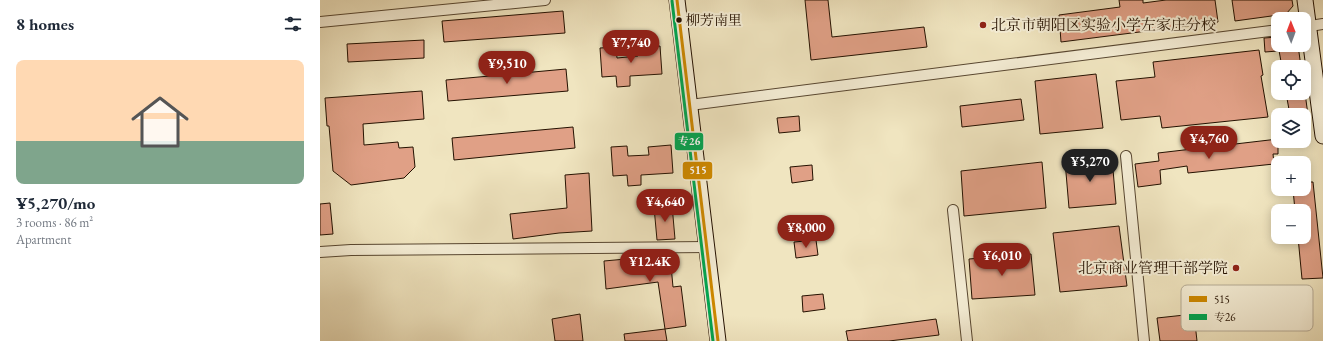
<!DOCTYPE html>
<meta charset="utf-8">
<style>
:root{--surface:#fff;--page:#f2f2f3;--text:#1f2937;--muted:#747a83;--accent:#8f2418}
body{margin:0;font-family:"EB Garamond","Noto Serif SC",serif;background:var(--page);color:var(--text);height:100vh;display:flex;flex-direction:column;font-size:15px;white-space:nowrap}
*{box-sizing:border-box;margin:0}
p{font-size:13px;color:var(--muted)}
.icon{flex:none;width:22px;height:22px;fill:none;stroke:currentColor;stroke-width:2;stroke-linecap:round;stroke-linejoin:round}
.map{position:relative;flex:1;overflow:hidden}
.side{display:flex;flex-direction:column;background:var(--surface);width:320px}
.side>*{flex:none}
.needle{width:26px;rotate:359deg}
.buttons{position:absolute;left:951px;top:12px;display:grid;gap:8px}
.buttons a{display:grid;place-items:center;width:40px;height:40px;border-radius:8px;background:var(--surface);box-shadow:0 2px 10px #0003;font-size:20px}
.price{position:absolute;translate:-50% -34px;padding:0 9px;border-radius:14px;background:var(--accent);color:#fff;font-size:13px;line-height:26px;filter:drop-shadow(0 1px 2px #0008)}
.price::after{content:'';position:absolute;left:50%;top:24px;width:12px;height:9px;margin-left:-6px;background:inherit;clip-path:polygon(0 0,100% 0,50% 100%)}
.price.selected{background:#222;color:#fff}
ul{padding:0;list-style:none}
li{display:grid;align-content:center;gap:8px;height:212px;padding:0 16px}
li span{display:grid;place-items:center;height:124px;border-radius:8px;color:#555}
li>.icon{margin-inline-start:auto}
span .icon{width:72px;height:72px;fill:#fffc;stroke-width:1}
li b{font-size:17px}
h2{display:flex;justify-content:space-between;align-items:center;height:48px;padding:0 16px;font-size:17px}
main{display:flex;flex:1;min-height:0}
.map>svg:first-child{display:block}
</style>
<main>
<section class="side">
<h2>8 homes<svg class="icon" aria-label="filters" viewBox="0 0 24 24"><path d="M4 7h16M4 17h16"/><circle cx="9" cy="7" r="2"/><circle cx="15" cy="17" r="2"/></svg></h2>
<ul>
<li><span style="background:linear-gradient(#ffd9b3 65%,#7fa58c 0)"><svg class="icon" aria-label="home" viewBox="0 0 24 24"><path d="M3 11l9-7 9 7M6 9v11h12V9"/></svg></span><div><b>¥5,270/mo</b><p>3 rooms · 86 m²</p><p>Apartment</p></div></li>
</ul>
</section>
<div class="map">
<svg width="1003" height="341" viewBox="0 0 1003 341">
<rect width="100%" height="100%" fill="#f0e5c0"/>
<filter id="stains"><feTurbulence type="fractalNoise" baseFrequency=".005" numOctaves="4"/><feColorMatrix values="0 0 0 0 .2 0 0 0 0 .09 0 0 0 0 .02 0 0 0 .5 -.17"/></filter>
<radialGradient id="worn" r=".72"><stop offset=".6" stop-color="#630" stop-opacity="0"/><stop offset="1" stop-color="#630" stop-opacity=".3"/></radialGradient>
<g fill="#e0a086" stroke="#241100">
<path d="M485,0H508L512,37L604,27L607,47L491,60Z"/>
<path d="M799,0H823V3L846,0H895L898,22L741,42L739,15L800,7Z"/>
<path d="M912,0H972L973,6L966,14L915,21Z"/>
<path d="M243,11L245,33L124,42L122,21Z"/>
<path d="M958,37V51L945,52L944,38Z"/>
<path d="M104,40V58L28,62L27,44Z"/>
<path d="M958,45H978L981,67H962Z"/>
<path d="M340,46L342,74L310,76V86L297,87L296,76L282,77L280,48L296,47L297,58L318,56L317,48Z"/>
<path d="M939,50L943,75L941,76L948,117L842,128L840,116L801,120L796,81L835,77L833,62Z"/>
<path d="M246,69L248,91L128,101L126,80Z"/>
<path d="M776,74L783,128L720,134L715,81Z"/>
<path d="M102,91L104,119L43,124L44,145L78,142L79,148L93,147L95,167L84,178L31,185L13,171L9,126H7L5,98Z"/>
<path d="M966,93H985L988,115H970Z"/>
<path d="M701,99L704,120L642,127L640,106Z"/>
<path d="M479,116L480,131L459,133L457,118Z"/>
<path d="M253,127L255,148L134,160L132,138Z"/>
<path d="M958,139V154H953L954,164L868,173L867,166L840,170L841,184L818,187L815,164L839,161L838,153Z"/>
<path d="M351,145L353,173L321,175V185L308,186L307,175L293,176L291,147L307,146L308,156L329,155L328,147Z"/>
<path d="M792,158L796,204L749,208L745,161Z"/>
<path d="M722,162L726,208L644,216L641,171Z"/>
<path d="M492,165L493,180L472,183L470,167Z"/>
<path d="M269,173L272,231L239,233L193,239L190,214L247,208L245,175Z"/>
<path d="M984,182H993L1003,278L982,279L978,237H984V211H975L973,189H984Z"/>
<path d="M10,203L13,234L0,235V204Z"/>
<path d="M352,205L355,239L337,240L334,207Z"/>
<path d="M799,226L807,286L740,292L733,233Z"/>
<path d="M496,240L498,255L476,258L474,242Z"/>
<path d="M711,254L715,295L652,299L649,259Z"/>
<path d="M350,255L353,287L361,286L366,326L345,329L338,282L286,289L284,261Z"/>
<path d="M503,294L505,309L483,312L482,296Z"/>
<path d="M260,314L263,341H235L232,319Z"/>
<path d="M874,314L877,341H840L837,318Z"/>
<path d="M616,319L619,335L569,341H528L526,331Z"/>
<path d="M345,329L347,341H305L304,334Z"/>
</g>
<g fill="none" stroke-linecap="round" stroke-linejoin="round">
<g stroke="#574630" stroke-width="12">
<g id="street">
<path d="M0,22L225,0"/>
<path d="M984,27L1003,24"/>
<path d="M370,105L958,30"/>
<path d="M806,156L824,341"/>
<path d="M633,210L647,341"/>
<path d="M0,252L31,250L387,247"/>
</g>
</g>
<g stroke="#241100" stroke-width="17">
<g id="secondary">
<path d="M357,0L398,341"/>
<path d="M985,0L1003,136"/>
</g>
</g>
<use href="#street" stroke="#f5eed6" stroke-width="10"/>
<use href="#secondary" stroke="#f5eed6" stroke-width="15"/>
<g stroke="#f5eed6" stroke-width="6">
<path id="bus-1" d="M357,0L398,341"/>
</g>
<g stroke="#f5eed6" stroke-width="6">
<path id="bus-2" d="M352,1L393,341"/>
</g>
<use href="#bus-1" stroke="#cd8800" stroke-width="3"/>
<use href="#bus-2" stroke="#00a651" stroke-width="3"/>
</g>
<circle fill="#241100" stroke="#f5eed6" stroke-width="1.5" cx="359" cy="20" r="3.5"/>
<g fill="#8f2418" stroke="#f5eed6" stroke-width="1.5">
<circle cx="663" cy="25" r="4"/>
<circle cx="916" cy="268" r="4"/>
</g>
<g text-anchor="middle" stroke-width="4" stroke-linejoin="round" paint-order="stroke">
<g font-size="14" fill="#241100" stroke="#f5eed6" text-anchor="start">
<text x="366" y="25">柳芳南里</text>
</g>
<g font-size="15" fill="#241100" stroke="#f5eed6" text-anchor="start">
<text x="671" y="30">北京市朝阳区实验小学左家庄分校</text>
<text x="908" y="273" text-anchor="end">北京商业管理干部学院</text>
</g>
</g>
<rect x="861" y="285" width="132" height="46" rx="6" fill="#f5eed6" stroke="#b6ac96" stroke-width="1"/>
<rect x="869" y="296" width="18" height="6" fill="#cd8800"/>
<rect x="869" y="314" width="18" height="6" fill="#00a651"/>
<g font-size="11" fill="#241100">
<text x="894" y="303">515</text>
<text x="894" y="321">专26</text>
</g>
<g stroke="#f5eed6" stroke-width="1.5">
<rect x="354" y="132" width="30" height="19" rx="4" fill="#00a651"/>
<rect x="362" y="161" width="31" height="19" rx="4" fill="#cd8800"/>
</g>
<g font-size="11" text-anchor="middle" font-weight="bold" fill="#fff">
<text x="369" y="145">专26</text>
<text x="378" y="174">515</text>
</g>
<rect width="100%" height="100%" filter="url(#stains)"/>
<rect width="100%" height="100%" fill="url(#worn)"/>
</svg>
<div class="buttons">
<a><svg class="needle" viewBox="-14 -14 28 28"><path d="M0-13l5 13h-10z" fill="#e53935"/><path d="M0 13l5-13h-10z" fill="#747a83"/></svg></a>
<a><svg class="icon" aria-label="locate" viewBox="0 0 24 24"><circle cx="12" cy="12" r="6"/><path d="M12 2v4M12 18v4M2 12h4M18 12h4"/></svg></a>
<a><svg class="icon" aria-label="layers" viewBox="0 0 24 24"><path d="M12 4l9 5-9 5-9-5zM3 14l9 5 9-5"/></svg></a>
<a>+</a>
<a>−</a>
</div>
<b class="price" style="left:311px;top:64px">¥7,740</b>
<b class="price" style="left:187px;top:85px">¥9,510</b>
<b class="price" style="left:889px;top:160px">¥4,760</b>
<b class="price selected" style="left:770px;top:183px">¥5,270</b>
<b class="price" style="left:345px;top:223px">¥4,640</b>
<b class="price" style="left:486px;top:249px">¥8,000</b>
<b class="price" style="left:682px;top:277px">¥6,010</b>
<b class="price" style="left:330px;top:283px">¥12.4K</b>
</div>
</main>
